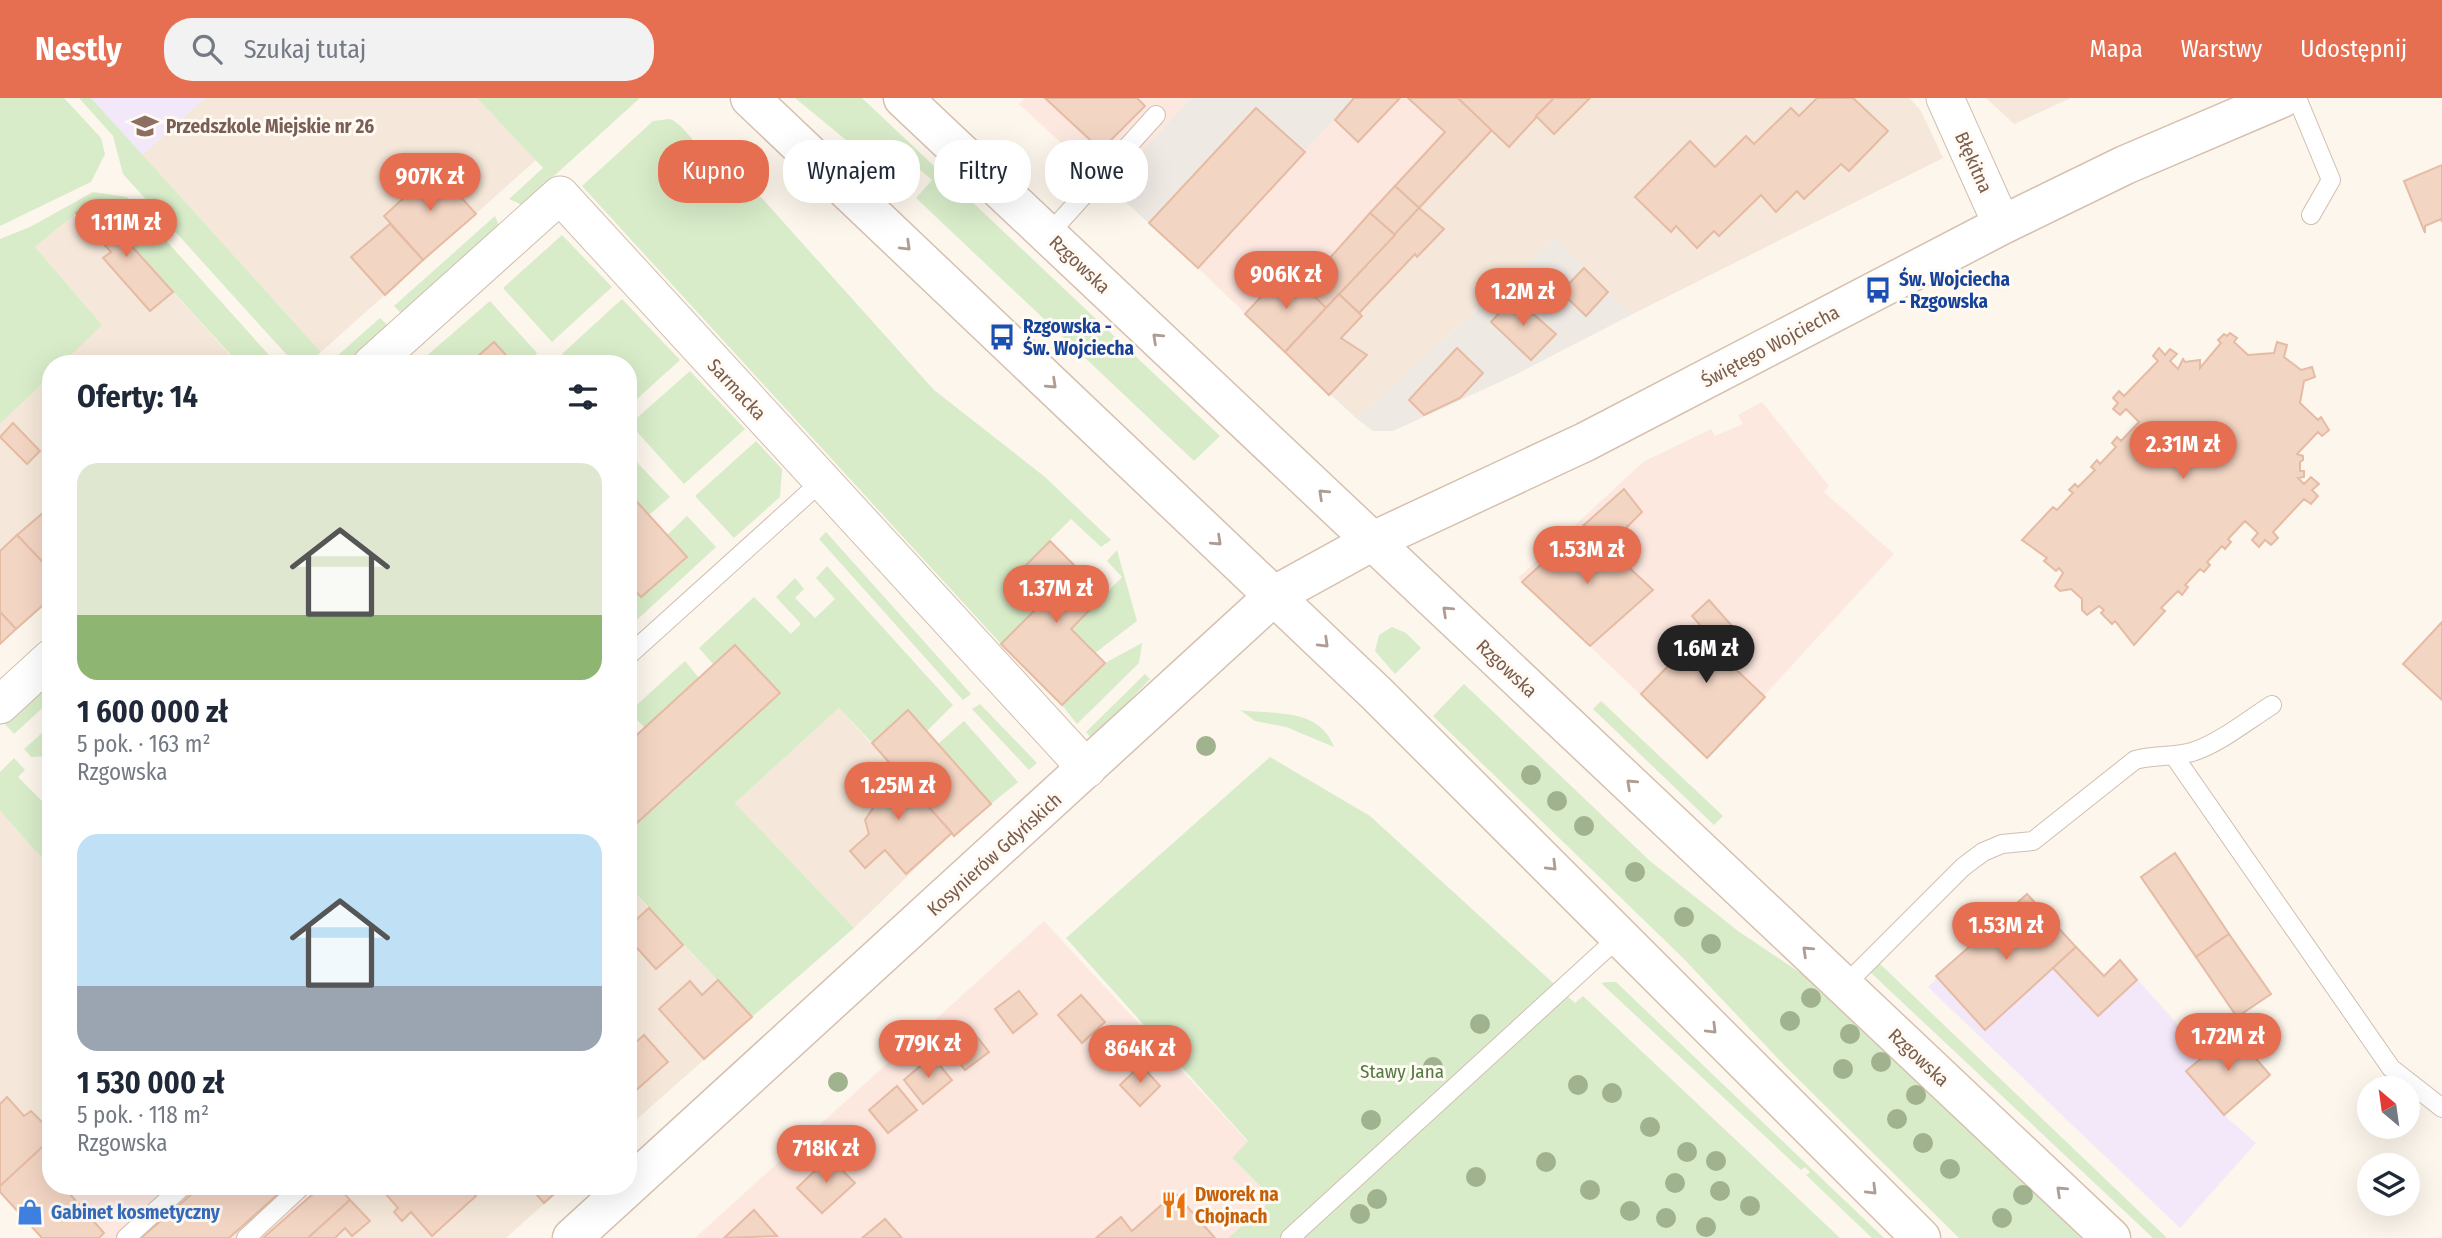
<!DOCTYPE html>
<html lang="pl">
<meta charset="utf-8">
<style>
:root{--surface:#fff;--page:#f2f2f3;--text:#1f2937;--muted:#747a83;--accent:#e76f51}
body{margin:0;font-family:"Fira Sans Condensed",sans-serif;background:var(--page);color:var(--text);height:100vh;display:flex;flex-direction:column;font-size:26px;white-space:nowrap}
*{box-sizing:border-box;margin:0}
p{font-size:23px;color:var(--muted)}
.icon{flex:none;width:38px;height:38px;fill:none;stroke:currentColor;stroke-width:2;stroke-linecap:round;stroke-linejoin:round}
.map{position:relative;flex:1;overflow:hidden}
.drawer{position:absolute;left:42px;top:257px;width:595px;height:840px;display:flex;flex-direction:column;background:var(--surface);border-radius:28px;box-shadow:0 7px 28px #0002}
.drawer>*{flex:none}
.guide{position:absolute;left:658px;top:42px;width:665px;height:63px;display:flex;gap:14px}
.needle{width:46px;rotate:331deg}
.tools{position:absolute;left:2357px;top:978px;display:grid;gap:14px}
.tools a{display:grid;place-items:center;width:63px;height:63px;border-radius:50%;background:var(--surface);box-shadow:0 7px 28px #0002;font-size:35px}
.price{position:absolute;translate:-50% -60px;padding:0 16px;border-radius:24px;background:var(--accent);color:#fff;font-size:23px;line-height:46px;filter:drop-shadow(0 2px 4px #0008)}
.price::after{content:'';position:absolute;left:50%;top:42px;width:21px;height:16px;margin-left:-10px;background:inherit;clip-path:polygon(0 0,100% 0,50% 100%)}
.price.current{background:#222;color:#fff}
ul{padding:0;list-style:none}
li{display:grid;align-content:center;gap:14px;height:371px;padding:0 35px}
li span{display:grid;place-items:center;height:217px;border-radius:21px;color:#555}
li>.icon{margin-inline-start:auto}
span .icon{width:126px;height:126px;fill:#fffc;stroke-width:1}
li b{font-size:30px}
h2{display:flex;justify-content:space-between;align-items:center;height:84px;padding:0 35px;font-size:30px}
.tag{padding:0 24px;border-radius:28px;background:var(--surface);box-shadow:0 7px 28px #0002;font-size:24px;line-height:63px}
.tag.current{background:var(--accent);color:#fff}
header{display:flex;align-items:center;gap:42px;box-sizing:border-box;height:98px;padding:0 35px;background:var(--accent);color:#fff}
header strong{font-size:33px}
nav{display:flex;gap:38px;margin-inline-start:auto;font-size:24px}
.search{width:490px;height:63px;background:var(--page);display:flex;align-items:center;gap:18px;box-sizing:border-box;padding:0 24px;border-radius:28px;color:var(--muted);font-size:26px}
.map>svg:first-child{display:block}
</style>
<header>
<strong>Nestly</strong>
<div class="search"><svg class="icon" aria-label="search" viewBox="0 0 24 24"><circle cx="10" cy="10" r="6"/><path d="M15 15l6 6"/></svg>Szukaj tutaj</div>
<nav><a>Mapa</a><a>Warstwy</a><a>Udostępnij</a></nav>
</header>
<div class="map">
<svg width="2442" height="1140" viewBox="0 0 2442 1140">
<rect width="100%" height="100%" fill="#fdf6ec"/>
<g fill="#f5e8da">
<path d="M205,0H477L536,62L321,254L142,57Z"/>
<path d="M1458,0H1910L1921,13L1943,60L1631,217L1555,140L1357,321L1285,254Z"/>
<path d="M1986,0H2071L2014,26Z"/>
<path d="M91,103L238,266H62L102,227L35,149Z"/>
<path d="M51,277V500L0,546V326Z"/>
<path d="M839,610L952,735L854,830L735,705Z"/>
<path d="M0,713L51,770V1041L0,1088Z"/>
<path d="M636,797L752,919L628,1029V804Z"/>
<path d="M339,1089H563L506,1140H308L350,1102Z"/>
</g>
<g fill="#fde8e0">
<path d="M1025,0H1191L1109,89L1019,6Z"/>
<path d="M1354,0H1458L1492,32L1285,254L1198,170Z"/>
<path d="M1762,304L1829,388L1824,394L1894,456L1707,660L1518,480L1643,364L1711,331L1715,338L1743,326L1738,317Z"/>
<path d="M1044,823L1248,1044L1232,1060L1273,1101L1228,1140H695Z"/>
<path d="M51,1088H338L350,1102L308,1140H42L0,1094Z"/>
</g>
<g fill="#efe9e4">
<path d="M1191,0H1354L1198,170L1109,89Z"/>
<path d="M1555,140L1631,217L1515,277L1393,333H1373L1357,321Z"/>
</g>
<g fill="#f3e8fa">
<path d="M91,0H205L142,57Z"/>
<path d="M2027,796L2103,877L2120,862L2205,957L2187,974L2224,1017L2256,1045L2180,1130L1928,889L1969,849L1964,843L1970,839L1978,842L1985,835L1984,827L1989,822L1994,827Z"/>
</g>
<g fill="#d8ecc9">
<path d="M0,0H64L101,40L105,56L91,84L0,128Z"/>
<path d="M79,0H91L321,254L308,266H295L123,76L113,38Z"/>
<path d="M477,0H640L522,107L509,101L543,70Z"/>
<path d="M795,0H862L1220,338L1194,363L916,100L932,82L918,70L902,88Z"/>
<path d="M670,21C686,27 693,50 710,52L715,48L934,292L1045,379L1111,442L1101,449L1071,421L1015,477L1042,505L1001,546L582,88L653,23Z"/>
<path d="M93,94L127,99L277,266H239L91,103L35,149L102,227L62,266H51V277L0,326V141L30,129Z"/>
<path d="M495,118L500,130L403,217L394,208Z"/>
<path d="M562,137L612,189L552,244L503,190Z"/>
<path d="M622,201L680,262L628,309V266H571L562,256Z"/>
<path d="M490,203L537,255L524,266H514L494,244L469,266H424V260Z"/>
<path d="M380,220L389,229L346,266H328Z"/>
<path d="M690,273L745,331L684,386L630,326Z"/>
<path d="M756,343L782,371L780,399L734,440L695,398Z"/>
<path d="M628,355L670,399L649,417L628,394Z"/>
<path d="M687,418L716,449L628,530V485L641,499L687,459L667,437Z"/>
<path d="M826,434L971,596L963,602L819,441Z"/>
<path d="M1117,452L1137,523L1095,555L1071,531L1122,479L1107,463Z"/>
<path d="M827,468L953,607L927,633L908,612L872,645L839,610L735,705L854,830L752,919L637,797L628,804V733L779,595L735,547L713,566L699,550L754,499L791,536L801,526L776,499L795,480L804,491L795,500L815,520L835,501L816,480Z"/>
<path d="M1392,529L1406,535L1421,550L1395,576L1375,553L1379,537Z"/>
<path d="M1142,545L1139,565L1077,626L1062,607L1105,565Z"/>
<path d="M685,563L699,580L645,630L629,614Z"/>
<path d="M1145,576L1150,581L1092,641L1086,634Z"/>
<path d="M51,580V602L14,636L3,624Z"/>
<path d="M1464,586L1650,763L1738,833L1814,884L2081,1140H1959L1785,968L1682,859L1433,618Z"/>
<path d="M1601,603L1723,718L1714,727L1593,611Z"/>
<path d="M980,606L1037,665L1029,672L972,611Z"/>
<path d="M1240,612C1274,617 1319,609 1334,649L1286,629L1255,623Z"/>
<path d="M964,623L1018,684L991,706L938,646Z"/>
<path d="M51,627V658L31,659L24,651Z"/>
<path d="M1270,659L1370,718L1575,905L1583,898L1840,1140H1228L1273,1101L1232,1060L1248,1043L1066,840Z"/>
<path d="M14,660L25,672L18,679L51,712V770L0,713V674Z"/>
<path d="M1878,864L2167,1140H2153L1869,873Z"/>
<path d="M1606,884H1616L1884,1140H1872L1806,1077L1810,1074L1805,1069L1801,1072L1601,885Z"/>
</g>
<g fill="#f3d5c3" stroke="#e6bba3" stroke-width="2">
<path d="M1045,0H1137L1145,8L1101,52Z"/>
<path d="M1354,0H1400L1358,44L1335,22Z"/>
<path d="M1408,0H1458L1492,32L1419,110L1395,88L1445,34Z"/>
<path d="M1458,0H1554L1509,49Z"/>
<path d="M1554,0H1590L1554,36L1536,18Z"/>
<path d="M1817,0H1853L1888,33L1849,73L1841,66L1804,101L1797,93L1776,114L1761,97L1719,138L1714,133L1697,150L1676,128L1671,134L1635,99L1690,43L1715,69L1746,38L1754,46L1791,10L1799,18Z"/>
<path d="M1256,10L1305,54L1198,170L1149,125Z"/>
<path d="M431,66L476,116L423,162L384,118L419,86L414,80Z"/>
<path d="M2442,67V124L2441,121L2425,128V135L2404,83Z"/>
<path d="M1395,88L1419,110L1395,137L1370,115Z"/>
<path d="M91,103L173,194L150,213L103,160L111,154L76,115Z"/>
<path d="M1419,110L1444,131L1417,159L1415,156L1359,215L1339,196Z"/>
<path d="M1370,115L1395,137L1326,210L1304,189Z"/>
<path d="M390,126L423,162L385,197L351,159Z"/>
<path d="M1584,170L1608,194L1586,218L1561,194Z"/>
<path d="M1287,171L1326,210L1285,254L1245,216Z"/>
<path d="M1339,196L1362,218L1341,240L1367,257L1329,297L1285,254Z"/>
<path d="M1514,199L1556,236L1531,262L1491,224Z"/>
<path d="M2230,235L2237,240L2234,244L2248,257L2274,255L2277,244L2287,247L2284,259L2301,272L2312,269L2315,279L2304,283L2300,305L2318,322L2321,319L2329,332L2322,338L2318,334L2297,356L2303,358V362L2300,364V373H2304V379L2298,380L2304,386L2311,379L2319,386L2312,392L2318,398L2311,406L2304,401L2273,434L2278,440L2271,447L2265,442L2259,449L2252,442L2258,435L2245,423L2228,441L2231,444L2225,451L2222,448L2207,464L2210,467L2204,474L2200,471L2185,487L2188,489L2182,497L2178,493L2161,510L2165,513L2134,547L2115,523L2112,526L2101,515L2104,512L2099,508L2087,517L2082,512V501L2071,491L2060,493L2055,488L2063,475L2059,470L2056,473L2044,463L2047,460L2022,442L2053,409L2057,412L2073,395L2069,392L2075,386L2078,389L2095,372L2091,369L2097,362L2100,366L2116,349L2112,345L2117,339L2121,343L2139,324L2126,311L2120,317L2113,311L2118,305L2113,300L2119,293L2124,298L2158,263L2153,258L2159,250L2165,257L2170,251L2177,256L2170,263L2178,271L2183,261L2185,264L2200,262V270L2221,245L2218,242L2224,236L2227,238Z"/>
<path d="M494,244L514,266H469Z"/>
<path d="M1457,250L1483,275L1460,300L1424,317L1409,302Z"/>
<path d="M13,325L40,353L27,366L0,339Z"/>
<path d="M1624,391L1642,414L1607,449L1584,427Z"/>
<path d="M628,394L687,459L641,499L628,485Z"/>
<path d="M51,408V473L17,437Z"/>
<path d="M1584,427L1653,492L1590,548L1522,484Z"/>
<path d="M17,437L51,473V500L16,531L0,514V453Z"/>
<path d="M1050,443L1104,497L1071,531L1105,565L1062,607L1001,546L1042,505L1015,478Z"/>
<path d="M1709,502L1746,544L1728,564L1765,599L1707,660L1641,596L1698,537L1703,542L1708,536L1692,518Z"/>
<path d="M0,514L16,531L0,546Z"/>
<path d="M2442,524V602L2403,566Z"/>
<path d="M735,547L780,595L628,733V645Z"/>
<path d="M908,612L991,706L954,738L872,645Z"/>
<path d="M888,664L952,735L906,776L885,752L865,770L850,753L869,736L865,722L873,710L857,692Z"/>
<path d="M2175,755L2229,836L2196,859L2141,779Z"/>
<path d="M2027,796L2076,849L1985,932L1936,878L1969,849L1964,843L1970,839L1978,842L1985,835L1984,827L1989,822L1993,827Z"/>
<path d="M649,810L683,847L656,871L628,840V829Z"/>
<path d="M2229,836L2271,896L2237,919L2196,859Z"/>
<path d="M2076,849L2104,878L2120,862L2137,882L2098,918L2053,870Z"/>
<path d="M718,882L752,919L704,961L659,911L690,883L702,897Z"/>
<path d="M1019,893L1037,916L1013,935L995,911Z"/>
<path d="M1081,897L1105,924L1082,945L1058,917Z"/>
<path d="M970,930L989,954L965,972L947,949Z"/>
<path d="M2233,934L2270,977L2224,1017L2186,973Z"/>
<path d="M644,937L668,964L632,996L628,992V951Z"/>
<path d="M932,958L952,982L923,1006L904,982Z"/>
<path d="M1141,967L1160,988L1140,1008L1120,987Z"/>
<path d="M897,988L917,1012L888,1035L869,1012Z"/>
<path d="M7,999L24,1018L31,1013L51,1033V1041L0,1088V1006Z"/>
<path d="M51,1041V1088H63L104,1135L99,1140H42L0,1094V1088Z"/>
<path d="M829,1059L855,1085L822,1115L797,1090Z"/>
<path d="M201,1088H287L229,1140H141Z"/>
<path d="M322,1088H338L350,1102L308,1140H263Z"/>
<path d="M379,1088H467L476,1098L432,1138L411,1114L402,1123L394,1114L398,1110Z"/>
<path d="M529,1088H563L544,1105Z"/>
<path d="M1175,1095L1215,1140H1096L1121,1119L1132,1133Z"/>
<path d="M350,1102L370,1123L352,1138L345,1130L335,1140H308Z"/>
<path d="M754,1112L777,1138L724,1140Z"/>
<path d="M885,1121L902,1140H862Z"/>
</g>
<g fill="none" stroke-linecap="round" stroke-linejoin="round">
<g stroke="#d1beb0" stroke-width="20">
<g id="lane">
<path d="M2297,0L2331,82L2311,117"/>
<path d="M1048,137L1156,17"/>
<path d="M628,558L823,382"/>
<path d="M2174,658L2391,970L2442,1010"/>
<path d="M1844,888L1963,769L1983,754L2002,746L2033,743L2135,662C2155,656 2175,660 2195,653C2221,644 2248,622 2272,607"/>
<path d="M126,1140L183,1088"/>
<path d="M246,1140L302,1088"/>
<path d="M1290,1140L1621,837"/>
</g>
</g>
<g stroke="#d1beb0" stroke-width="39">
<g id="street">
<path d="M1945,0L2002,127"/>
<path d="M372,266L560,97L1087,671"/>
<path d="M0,607L51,560"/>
</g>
</g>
<g stroke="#d6c0b0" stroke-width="41">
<g id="secondary">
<path d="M750,0L1377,596L1921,1140"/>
<path d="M903,0L2111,1140"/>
<path d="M572,1140L1275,497L1373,443L1585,344L2002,127L2125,67L2282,0"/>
</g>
</g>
<use href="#lane" stroke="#fff" stroke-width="18"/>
<use href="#street" stroke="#fff" stroke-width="37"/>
<use href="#secondary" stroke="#fff" stroke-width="38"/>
</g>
<g fill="#a0b28e">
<circle cx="1206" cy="648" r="10"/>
<circle cx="1531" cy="677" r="10"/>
<circle cx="1557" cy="703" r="10"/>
<circle cx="1584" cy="728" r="10"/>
<circle cx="1635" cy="774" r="10"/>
<circle cx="1684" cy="819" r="10"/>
<circle cx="1711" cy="846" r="10"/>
<circle cx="1811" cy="900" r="10"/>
<circle cx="1790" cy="923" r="10"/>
<circle cx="1480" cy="926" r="10"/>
<circle cx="1850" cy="936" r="10"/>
<circle cx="1881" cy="964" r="10"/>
<circle cx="1433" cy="969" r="10"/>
<circle cx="1843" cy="971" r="10"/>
<circle cx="838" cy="984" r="10"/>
<circle cx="1578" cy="987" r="10"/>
<circle cx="1612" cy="995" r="10"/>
<circle cx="1916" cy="997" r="10"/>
<circle cx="1897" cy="1021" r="10"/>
<circle cx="1371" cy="1022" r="10"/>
<circle cx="1650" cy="1029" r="10"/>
<circle cx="1923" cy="1045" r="10"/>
<circle cx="1687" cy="1054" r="10"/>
<circle cx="1716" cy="1063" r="10"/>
<circle cx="1546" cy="1064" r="10"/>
<circle cx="1950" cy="1071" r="10"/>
<circle cx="1476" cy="1079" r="10"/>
<circle cx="1675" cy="1085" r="10"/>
<circle cx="1590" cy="1092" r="10"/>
<circle cx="1720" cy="1093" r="10"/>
<circle cx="2023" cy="1097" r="10"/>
<circle cx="1377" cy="1101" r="10"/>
<circle cx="1750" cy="1108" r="10"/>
<circle cx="1630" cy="1113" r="10"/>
<circle cx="1360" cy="1116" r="10"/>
<circle cx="1666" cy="1120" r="10"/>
<circle cx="2002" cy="1120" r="10"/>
<circle cx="1706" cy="1129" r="10"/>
</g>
<defs><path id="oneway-chevron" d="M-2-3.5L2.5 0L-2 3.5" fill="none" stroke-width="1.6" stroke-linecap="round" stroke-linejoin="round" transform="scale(1.75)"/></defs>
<g stroke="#af9d94">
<use href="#oneway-chevron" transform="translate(906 148) rotate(44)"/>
<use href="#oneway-chevron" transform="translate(1157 240) rotate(-137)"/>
<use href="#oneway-chevron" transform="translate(1052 286) rotate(43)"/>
<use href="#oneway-chevron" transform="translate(1323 396) rotate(-137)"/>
<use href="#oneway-chevron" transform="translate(1217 443) rotate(43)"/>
<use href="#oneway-chevron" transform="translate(1447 513) rotate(-137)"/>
<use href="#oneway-chevron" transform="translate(1324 545) rotate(44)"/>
<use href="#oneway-chevron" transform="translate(1631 686) rotate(-137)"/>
<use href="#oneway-chevron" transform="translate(1552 768) rotate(45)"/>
<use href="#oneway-chevron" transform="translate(1807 853) rotate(-137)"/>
<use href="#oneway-chevron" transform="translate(1712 931) rotate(45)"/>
<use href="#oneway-chevron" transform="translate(1872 1092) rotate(45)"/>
<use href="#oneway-chevron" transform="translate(2061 1093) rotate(-137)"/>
</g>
<defs>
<g id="school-bare" transform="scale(2.1)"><path d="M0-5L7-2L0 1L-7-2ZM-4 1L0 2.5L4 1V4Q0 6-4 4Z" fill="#8d6e63" stroke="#fffaf3" stroke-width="2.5" paint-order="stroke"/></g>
<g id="bus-bare" transform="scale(2.1)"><path d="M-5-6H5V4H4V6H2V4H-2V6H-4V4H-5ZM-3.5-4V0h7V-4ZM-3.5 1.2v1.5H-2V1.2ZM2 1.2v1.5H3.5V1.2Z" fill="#1a4fb4" stroke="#fffaf3" stroke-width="2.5" paint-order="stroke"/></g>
<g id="restaurant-bare" transform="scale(2.1)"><path d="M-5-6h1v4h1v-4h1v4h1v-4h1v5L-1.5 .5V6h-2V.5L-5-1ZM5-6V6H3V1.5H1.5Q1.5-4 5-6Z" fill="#e8710a" stroke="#fffaf3" stroke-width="2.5" paint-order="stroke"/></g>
<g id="shop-bare" transform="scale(2.1)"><path d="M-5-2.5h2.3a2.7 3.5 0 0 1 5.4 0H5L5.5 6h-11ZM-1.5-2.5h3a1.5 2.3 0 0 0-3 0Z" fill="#3f7fe0" stroke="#fffaf3" stroke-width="2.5" paint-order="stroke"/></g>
</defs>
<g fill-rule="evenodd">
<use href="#school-bare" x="145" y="28"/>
<use href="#bus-bare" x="1878" y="192"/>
<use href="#bus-bare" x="1002" y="239"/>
<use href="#restaurant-bare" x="1174" y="1107"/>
<use href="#shop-bare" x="30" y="1114"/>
</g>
<g text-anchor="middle" stroke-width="6" stroke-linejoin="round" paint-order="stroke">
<g font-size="19" font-weight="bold" fill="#785e54" stroke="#fffaf3" text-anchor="start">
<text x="166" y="35">Przedszkole Miejskie nr 26</text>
</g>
<g font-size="19" fill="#7a5c4d" stroke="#fffaf3">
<text transform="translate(1974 64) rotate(66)" y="7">Błękitna</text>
<text transform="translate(1080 166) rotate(43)" y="7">Rzgowska</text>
<text transform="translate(1770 248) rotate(-28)" y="7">Świętego Wojciecha</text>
<text transform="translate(737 291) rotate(47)" y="7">Sarmacka</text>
<text transform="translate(1507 570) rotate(43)" y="7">Rzgowska</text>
<text transform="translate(994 756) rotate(-42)" y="7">Kosynierów Gdyńskich</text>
<text transform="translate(1919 959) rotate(43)" y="7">Rzgowska</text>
</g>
<g font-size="19" font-weight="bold" fill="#164399" stroke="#fffaf3" text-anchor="start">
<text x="1899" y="188">Św. Wojciecha<tspan x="1899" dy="22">- Rzgowska</tspan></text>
<text x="1023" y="235">Rzgowska -<tspan x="1023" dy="22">Św. Wojciecha</tspan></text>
</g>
<g font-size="19" fill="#537a41" stroke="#fffaf3">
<text x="1402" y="980">Stawy Jana</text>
</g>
<g font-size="19" font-weight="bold" fill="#c56008" stroke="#fffaf3" text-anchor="start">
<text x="1195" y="1103">Dworek na<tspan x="1195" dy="22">Chojnach</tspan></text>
</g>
<g font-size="19" font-weight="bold" fill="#366cbe" stroke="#fffaf3" text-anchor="start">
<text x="51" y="1121">Gabinet kosmetyczny</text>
</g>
</g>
</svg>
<div class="tools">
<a><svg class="needle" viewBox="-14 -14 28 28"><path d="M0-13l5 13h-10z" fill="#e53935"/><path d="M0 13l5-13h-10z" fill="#747a83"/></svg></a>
<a><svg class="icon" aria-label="layers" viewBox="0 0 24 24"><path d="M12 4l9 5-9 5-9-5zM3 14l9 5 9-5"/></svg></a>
</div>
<b class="price" style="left:430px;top:115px">907K zł</b>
<b class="price" style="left:126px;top:161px">1.11M zł</b>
<b class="price" style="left:1286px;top:213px">906K zł</b>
<b class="price" style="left:1523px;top:230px">1.2M zł</b>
<b class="price" style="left:2183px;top:383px">2.31M zł</b>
<b class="price" style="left:1587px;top:488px">1.53M zł</b>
<b class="price" style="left:1056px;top:527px">1.37M zł</b>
<b class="price current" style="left:1706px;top:587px">1.6M zł</b>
<b class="price" style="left:898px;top:724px">1.25M zł</b>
<b class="price" style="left:2006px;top:864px">1.53M zł</b>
<b class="price" style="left:2228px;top:975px">1.72M zł</b>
<b class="price" style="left:928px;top:982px">779K zł</b>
<b class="price" style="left:1140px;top:987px">864K zł</b>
<b class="price" style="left:826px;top:1087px">718K zł</b>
<div class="guide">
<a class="tag current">Kupno</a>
<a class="tag">Wynajem</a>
<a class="tag">Filtry</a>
<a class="tag">Nowe</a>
</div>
<section class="drawer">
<h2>Oferty: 14<svg class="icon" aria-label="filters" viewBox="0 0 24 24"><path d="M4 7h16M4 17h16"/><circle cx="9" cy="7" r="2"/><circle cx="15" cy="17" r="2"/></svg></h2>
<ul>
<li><span style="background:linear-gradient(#dfe7d0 70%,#8fb573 0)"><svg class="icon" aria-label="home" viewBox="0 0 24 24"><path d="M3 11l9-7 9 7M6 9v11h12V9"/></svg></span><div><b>1 600 000 zł</b><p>5 pok. · 163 m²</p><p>Rzgowska</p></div></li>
<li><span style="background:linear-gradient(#bfe0f5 70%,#9aa5b1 0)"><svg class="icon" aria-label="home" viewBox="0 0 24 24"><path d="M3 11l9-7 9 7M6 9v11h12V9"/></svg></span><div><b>1 530 000 zł</b><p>5 pok. · 118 m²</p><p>Rzgowska</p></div></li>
</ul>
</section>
</div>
